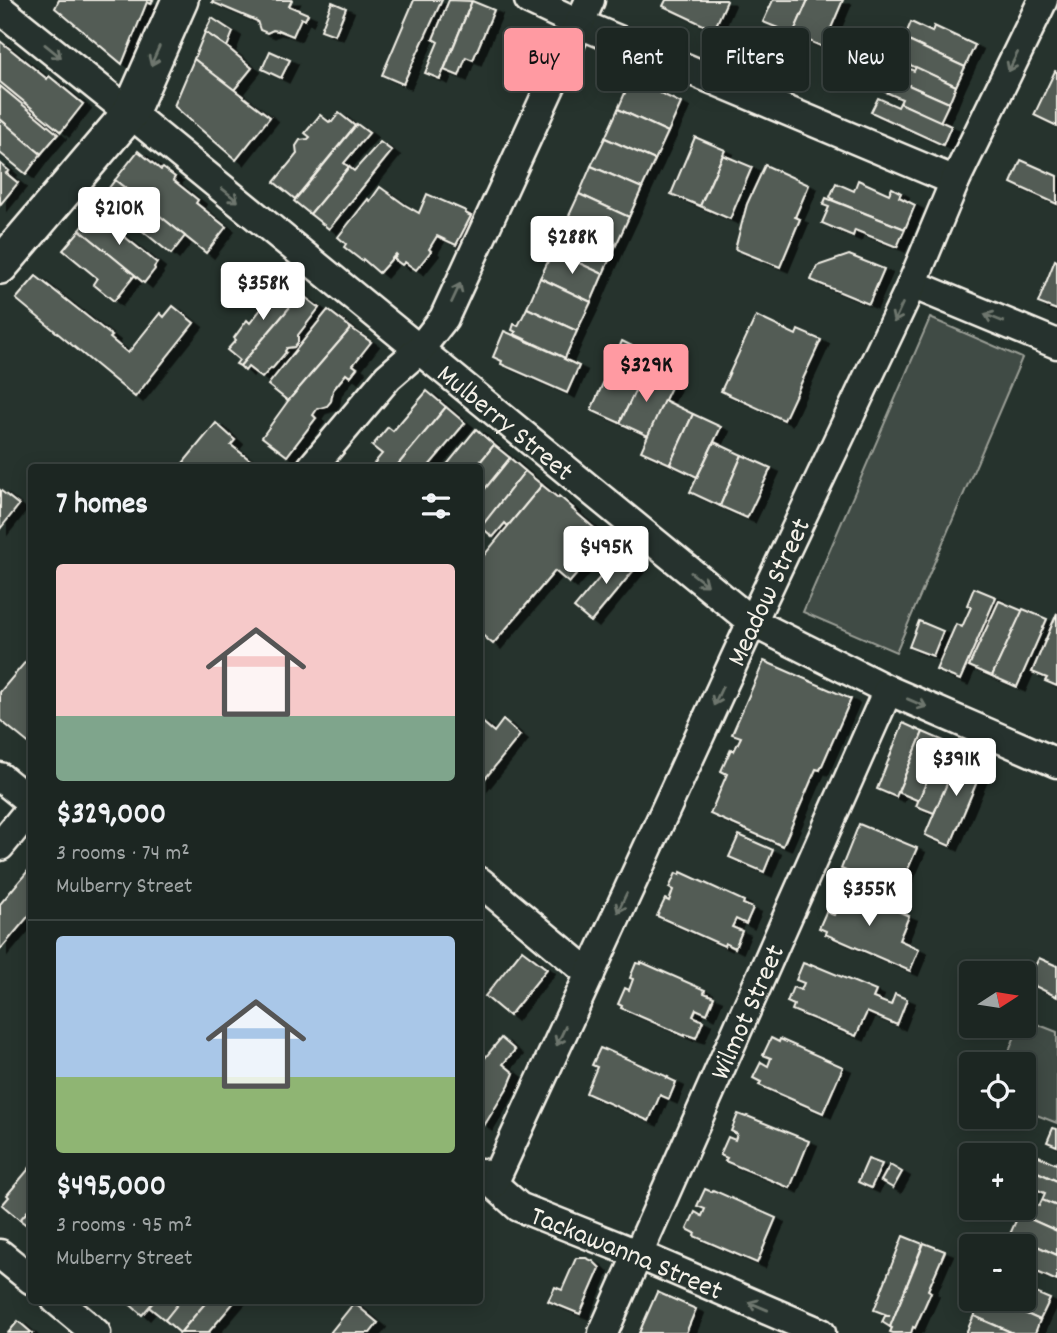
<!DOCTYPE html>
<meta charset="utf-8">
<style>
:root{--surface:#1c2622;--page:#29322f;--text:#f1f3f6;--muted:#a0a5a5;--line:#3a4340;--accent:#ff9aa2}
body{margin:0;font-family:Dekko,sans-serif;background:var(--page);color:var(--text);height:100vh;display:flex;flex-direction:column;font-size:26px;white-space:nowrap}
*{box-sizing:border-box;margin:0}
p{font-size:23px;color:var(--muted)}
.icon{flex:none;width:38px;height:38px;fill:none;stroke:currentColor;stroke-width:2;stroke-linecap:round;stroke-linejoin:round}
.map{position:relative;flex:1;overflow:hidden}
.side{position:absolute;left:28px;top:464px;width:455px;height:840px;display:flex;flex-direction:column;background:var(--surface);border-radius:7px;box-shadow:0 4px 18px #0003,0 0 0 2px var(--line)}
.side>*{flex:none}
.top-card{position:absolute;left:504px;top:28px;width:448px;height:63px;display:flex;gap:14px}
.needle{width:46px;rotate:78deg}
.tools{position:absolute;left:959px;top:961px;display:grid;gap:14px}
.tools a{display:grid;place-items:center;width:77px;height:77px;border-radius:7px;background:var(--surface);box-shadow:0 4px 18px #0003,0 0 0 2px var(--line);font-size:35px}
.price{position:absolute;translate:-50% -60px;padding:0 16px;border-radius:7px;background:#fff;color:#222;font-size:23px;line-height:46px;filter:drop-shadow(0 2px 4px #0008)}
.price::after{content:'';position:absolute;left:50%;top:42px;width:21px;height:16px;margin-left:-10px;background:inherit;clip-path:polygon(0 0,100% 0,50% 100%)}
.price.on{background:var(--accent);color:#111}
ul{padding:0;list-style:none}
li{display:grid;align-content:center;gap:14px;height:371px;padding:0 28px}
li+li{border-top:2px solid var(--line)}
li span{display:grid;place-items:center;height:217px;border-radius:7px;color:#555}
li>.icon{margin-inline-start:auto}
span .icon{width:126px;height:126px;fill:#fffc;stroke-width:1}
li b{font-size:30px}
h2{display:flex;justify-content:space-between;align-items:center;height:84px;padding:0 28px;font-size:30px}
.pill{padding:0 24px;border-radius:7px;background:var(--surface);box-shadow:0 4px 18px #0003,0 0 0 2px var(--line);font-size:24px;line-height:63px}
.pill.on{background:var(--accent);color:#111}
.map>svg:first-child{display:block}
</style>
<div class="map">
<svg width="1057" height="1333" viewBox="0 0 1057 1333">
<defs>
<filter id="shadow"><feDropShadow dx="8" dy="4.5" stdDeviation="0" flood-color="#0009"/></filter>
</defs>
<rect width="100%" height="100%" fill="#26332d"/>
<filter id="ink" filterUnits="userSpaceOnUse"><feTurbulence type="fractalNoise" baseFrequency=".0143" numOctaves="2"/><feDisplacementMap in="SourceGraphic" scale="14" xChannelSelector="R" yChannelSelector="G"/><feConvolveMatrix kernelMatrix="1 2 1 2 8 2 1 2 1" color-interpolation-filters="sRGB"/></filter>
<g filter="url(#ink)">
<g fill="#414b45" stroke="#9a9e96" stroke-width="2">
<path d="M930,318L1022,358L896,652L803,612Z"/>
<path d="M1024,1019L1057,1032V1123L1024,1110V1064H1004L1019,1026H1024Z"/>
</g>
<g fill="#525c55" stroke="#f4f1e8" stroke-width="2" filter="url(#shadow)">
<path d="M59,0H153L151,4L147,2L122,64L55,8Z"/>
<path d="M213,0H292L289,6L308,14L305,20L301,18L293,36L278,30V31L273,30L267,33L260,30L257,21L212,2Z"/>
<path d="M414,0H442L403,84L382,75Z"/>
<path d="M449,0L472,1L440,79L425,73L438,42L433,39Z"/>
<path d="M666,0H726L727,1L714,30L663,6Z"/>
<path d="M773,0H808L793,34L763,22Z"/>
<path d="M808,0H843L823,47L793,34Z"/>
<path d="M472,1L494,10L473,60L466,57L459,76L444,70Z"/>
<path d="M332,2L346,8L335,35L321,30Z"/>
<path d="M212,18L233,32L227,47L205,32Z"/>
<path d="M911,22L932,32L934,26L975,45L965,67L904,39Z"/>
<path d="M205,32L227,47L252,68L234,90L194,59Z"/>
<path d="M904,39L965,67L956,86L895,58Z"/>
<path d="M0,41L47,79L49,76L83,104L61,132L0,82Z"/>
<path d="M270,51L290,60L281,78L262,69Z"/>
<path d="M194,59L270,117L236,160L174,106Z"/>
<path d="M894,62L914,71L916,67L956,86L949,103L888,76Z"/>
<path d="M1055,71L1057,72V126L1034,115Z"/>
<path d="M888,76L949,103L940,122L900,103L902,99L881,90Z"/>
<path d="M631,79L681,103L668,132L618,109Z"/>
<path d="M0,86L58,134L41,154L0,119Z"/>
<path d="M878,98L898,107L900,103L951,126L943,145L871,112Z"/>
<path d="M618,109L668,132L655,160L605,138Z"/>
<path d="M339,113L355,126L295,199L274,182L297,154L296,146L300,140L308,139L310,137L305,133L320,115L329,122L330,121L332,122Z"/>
<path d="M0,119L41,154L26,174L0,153Z"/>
<path d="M357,124L369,133L344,163L349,167L310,214L294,201Z"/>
<path d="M695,137L725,150L700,206L671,194Z"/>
<path d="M605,138L655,160L642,188L591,166Z"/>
<path d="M380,142L392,151L329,229L310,214L349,167L354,171Z"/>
<path d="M138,151L161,170L163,168L175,177L173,180L198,200L196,203L226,227L206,253L115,180Z"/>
<path d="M723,155L752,167L730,219L700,206Z"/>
<path d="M1021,160L1057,176V204L1011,183Z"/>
<path d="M0,163L9,171L6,173L18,183L0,205Z"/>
<path d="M765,165L809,185L795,217L800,219L780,267L735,249L747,204Z"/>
<path d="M591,166L642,188L629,217L579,194Z"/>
<path d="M115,180L185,236L171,254L129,220L127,223L100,200Z"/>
<path d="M858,180L889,194L892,188L901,193L899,197L915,205L905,229L832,200L833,199L830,197L836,183L854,191Z"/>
<path d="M380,187L405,205L419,213L427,194L466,211L465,213L471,216L456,245L437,236L429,249L431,251L416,270L405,262L402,265L394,259L397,255L396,254L379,273L363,259L362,261L344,247L346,244L338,237L368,199L370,201Z"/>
<path d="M579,194L629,217L616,245L566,222Z"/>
<path d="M826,198L905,229L897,247L855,230L853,236L822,223L829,207L823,205Z"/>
<path d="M94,212L157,263L154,267L155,269L144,283L80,230Z"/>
<path d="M566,222L616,245L603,274L553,251Z"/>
<path d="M80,230L135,275L114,301L93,284L97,278L63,250Z"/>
<path d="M553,251L603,274L591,302L540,278Z"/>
<path d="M849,255L884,269L869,304L811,280L817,266Z"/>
<path d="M1055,260L1057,261V310L1038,303Z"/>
<path d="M36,276L112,336L110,338L128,353L160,313L164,317L173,306L194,323L135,397L16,299Z"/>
<path d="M540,278L591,302L577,331L527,308Z"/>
<path d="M284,280L301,294L240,366L236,364L239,360L227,350L236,340L234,338L247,320L250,323Z"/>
<path d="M301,294L319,308L298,335V342L294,347L287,348L285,351L286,352L272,369L271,368L262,378L248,367L245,371L240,366Z"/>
<path d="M527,308L577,331L565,358L514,334L516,332L512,330L514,324L518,326Z"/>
<path d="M328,310L351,328L288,401L268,385Z"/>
<path d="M756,316L796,335L798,330L821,340L784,420L721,391Z"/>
<path d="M351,328L371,342L353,365L357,368L350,377L346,374L333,390L331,401L327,406L317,409L313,415L316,418L287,456L262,437L288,401Z"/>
<path d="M504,331L565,358L564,359L579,366L567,393L501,364L502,361L493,357Z"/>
<path d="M622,341L634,347L626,364L644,372L620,423L591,410Z"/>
<path d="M644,372L672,385L648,436L620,423Z"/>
<path d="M427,391L446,407L396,467H371L382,454L372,446L388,427L393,431Z"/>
<path d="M664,400L693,414L670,464L641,451Z"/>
<path d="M446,407L465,423L428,467H396Z"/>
<path d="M693,414L721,427L697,477L670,464Z"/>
<path d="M216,423L235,440L231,445L259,467H189L183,463Z"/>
<path d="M476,429L494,445L476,467H445Z"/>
<path d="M714,442L742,455L720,506L690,492Z"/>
<path d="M494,445L510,458L480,495V467H476Z"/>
<path d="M742,455L771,468L747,518L720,506Z"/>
<path d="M510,458L525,471L481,527L480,525V495Z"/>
<path d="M525,471L542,485L508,526L505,523L493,537L481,527Z"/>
<path d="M542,485L558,498L559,496L573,508L572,509L607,539L569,583L555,571L493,644L480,633V560Z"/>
<path d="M0,490L19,505L0,529Z"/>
<path d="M622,551L639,564L591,622L574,608Z"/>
<path d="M974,588L996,597L960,680L936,670L956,624L962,627L971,607L967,605Z"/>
<path d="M999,601L1023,611L992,676L969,666Z"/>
<path d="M1023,609L1047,619L1017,687L992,676Z"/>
<path d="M1057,613V686L1045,681L1047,678L1032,672Z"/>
<path d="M919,621L943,631L933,656L909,647Z"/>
<path d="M32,654V746L0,720V692Z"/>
<path d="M764,661L851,699L820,770L816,769L783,846L710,814L727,774L721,771L731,749L734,751L741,737L732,734Z"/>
<path d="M480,720L494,732L503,720L520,735L480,785Z"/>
<path d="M903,723L923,732L896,797L877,789Z"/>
<path d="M923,732L944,741L919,801L898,792Z"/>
<path d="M961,749L986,760L950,846L925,835Z"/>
<path d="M936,760L954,768L934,813L916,806Z"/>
<path d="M859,824L917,848L898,892L841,869Z"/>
<path d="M739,835L773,850L764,872L729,857Z"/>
<path d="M32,866V912L0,950V904Z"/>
<path d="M681,872L744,901L743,904L753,908L746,924L736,919L732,927L742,931L735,948L725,943L724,946L657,916L665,899L669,901L673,890L669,888L676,873L680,875Z"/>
<path d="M837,888L844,891L845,888L909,916L899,940L919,949L910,971L825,934L826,931L819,928L826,912L834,915L837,908L830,905Z"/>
<path d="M522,950L547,969L509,1016L485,996Z"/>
<path d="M1039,958L1057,966V997L1027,982Z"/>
<path d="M641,962L705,990L704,993L714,997L707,1014L696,1009L693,1016L703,1021L696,1038L685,1034V1036L621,1008L622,1006L618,1004L625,988L629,990L633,979L630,978L636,963L641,964Z"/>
<path d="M803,963L811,966V964L876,991L873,998L891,1005L895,994L907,999L897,1025L867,1012L856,1036L792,1010L794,1005L787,1002L793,987L801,990L804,983L796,980Z"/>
<path d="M501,1038L515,1050L503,1064L514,1073L509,1085L484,1126L480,1122V1064Z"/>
<path d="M771,1038L779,1042L780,1039L843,1067L823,1113L759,1085L761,1082L753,1078L761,1062L768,1066L771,1058L763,1055Z"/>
<path d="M600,1048L605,1050V1049L668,1077L667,1078L676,1082L669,1099L660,1095L649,1121L586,1093L597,1067L592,1065Z"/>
<path d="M738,1114L746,1117L747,1116L809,1141L790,1188L725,1161L727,1158L720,1155L728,1137L735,1140L737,1134L731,1131Z"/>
<path d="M1053,1128L1057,1129V1146L1047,1142Z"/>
<path d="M1019,1147L1056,1164L1057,1162V1181L1024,1166V1155H1015Z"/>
<path d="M868,1159L882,1164L871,1188L858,1182Z"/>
<path d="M32,1165V1206L20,1220L2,1205L9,1197L7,1195Z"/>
<path d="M890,1165L902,1172L893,1188L881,1181Z"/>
<path d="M1024,1166L1057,1181V1206L1042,1200L1045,1193L1024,1184Z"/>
<path d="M705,1189L712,1192L713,1190L776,1218L757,1263L694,1236L695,1233L687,1229L695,1212L702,1216L705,1209L697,1206Z"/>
<path d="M1024,1200L1039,1206L1042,1200L1057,1206V1231L1016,1213L1018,1208H1024Z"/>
<path d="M32,1206V1229L20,1220Z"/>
<path d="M1019,1214L1057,1231V1255L1010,1234Z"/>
<path d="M1010,1234L1057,1255V1281L1024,1266V1246H1005Z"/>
<path d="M903,1236L923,1244L890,1327L882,1322L885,1316H890L874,1310Z"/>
<path d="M924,1243L945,1251L928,1290L931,1292L915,1328L913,1327L911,1333H893L890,1332L892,1328L890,1327Z"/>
<path d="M576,1258H586L593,1261L600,1268L580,1314L548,1301L555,1287L562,1290Z"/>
<path d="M1024,1288L1050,1299L1040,1320L991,1298H1024Z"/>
<path d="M657,1292L696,1309L686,1333H639Z"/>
<path d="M982,1298H991L1040,1320L1035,1333H1013L974,1316Z"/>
<path d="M125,1300H155L142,1315Z"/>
<path d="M155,1300H181L165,1320L149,1307Z"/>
<path d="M181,1300H208L180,1333L165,1320Z"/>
<path d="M208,1300H236L208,1333H180Z"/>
<path d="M354,1303L378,1323L370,1333H330Z"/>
<path d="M974,1315V1316L1013,1333H966Z"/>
<path d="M18,1321L32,1333H8Z"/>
</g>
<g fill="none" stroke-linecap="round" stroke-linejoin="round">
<g stroke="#f4f1e8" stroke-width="33">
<g id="minor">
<path d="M529,0L580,24L955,181"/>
<path id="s1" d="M0,9L130,113L752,622L888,690L1057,763"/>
<path d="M912,284L1057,344"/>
<path d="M312,467L388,377L419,350L444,318L590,0"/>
<path d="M0,777L32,803"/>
<path d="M0,846L32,807"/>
<path d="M480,882L590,974"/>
<path id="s2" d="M481,1173L519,1207L637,1254L821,1333"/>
<path id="s3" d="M493,1184L752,622L912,284L955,181L1043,0"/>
<path d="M0,1254L32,1280"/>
<path d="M56,1300L96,1333"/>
<path id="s4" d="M603,1333L888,690"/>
</g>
</g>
<g stroke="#f4f1e8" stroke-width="40">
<path id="tertiary" d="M0,266L130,113L180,0"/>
</g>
<use href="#minor" stroke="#26332d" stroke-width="28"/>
<use href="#tertiary" stroke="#26332d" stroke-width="35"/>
</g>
<defs><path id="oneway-shaft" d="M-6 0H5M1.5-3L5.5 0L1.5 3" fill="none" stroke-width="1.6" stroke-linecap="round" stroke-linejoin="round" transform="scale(1.75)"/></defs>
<g stroke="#6e766e">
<use href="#oneway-shaft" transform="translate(53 51) rotate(39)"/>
<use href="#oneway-shaft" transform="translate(155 56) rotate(114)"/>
<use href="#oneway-shaft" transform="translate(1013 62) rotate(116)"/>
<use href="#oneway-shaft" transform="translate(230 195) rotate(39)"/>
<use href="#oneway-shaft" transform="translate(456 293) rotate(-65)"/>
<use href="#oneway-shaft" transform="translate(898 313) rotate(115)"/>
<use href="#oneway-shaft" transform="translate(994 318) rotate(-158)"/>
<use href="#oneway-shaft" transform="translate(699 579) rotate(39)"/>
<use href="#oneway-shaft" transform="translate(718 696) rotate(115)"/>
<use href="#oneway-shaft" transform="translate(917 703) rotate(23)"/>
<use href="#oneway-shaft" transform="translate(622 903) rotate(115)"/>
<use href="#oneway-shaft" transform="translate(561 1036) rotate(115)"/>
<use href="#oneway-shaft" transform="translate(758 1306) rotate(-157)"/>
</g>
</g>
<g text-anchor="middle" stroke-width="5" stroke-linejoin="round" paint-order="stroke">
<g font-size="28" fill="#f4f1e8" stroke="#26332d">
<text dy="10" stroke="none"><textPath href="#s1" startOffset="653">Mulberry Street</textPath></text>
<text dy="10" stroke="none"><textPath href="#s3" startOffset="653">Meadow Street</textPath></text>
<text dy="10" stroke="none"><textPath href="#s4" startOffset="352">Wilmot Street</textPath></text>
<text dy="10" stroke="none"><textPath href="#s2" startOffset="168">Tackawanna Street</textPath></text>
</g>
</g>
</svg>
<div class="tools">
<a><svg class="needle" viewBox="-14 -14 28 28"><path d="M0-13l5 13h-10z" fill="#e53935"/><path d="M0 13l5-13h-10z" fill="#a0a5a5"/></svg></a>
<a><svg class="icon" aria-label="locate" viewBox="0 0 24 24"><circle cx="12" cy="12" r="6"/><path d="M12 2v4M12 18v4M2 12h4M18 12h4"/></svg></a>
<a>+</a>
<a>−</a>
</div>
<b class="price" style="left:119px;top:247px">$210K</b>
<b class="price" style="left:572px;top:276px">$288K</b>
<b class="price" style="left:263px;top:322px">$358K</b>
<b class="price on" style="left:646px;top:404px">$329K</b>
<b class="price" style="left:606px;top:586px">$495K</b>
<b class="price" style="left:956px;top:798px">$391K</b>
<b class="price" style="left:869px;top:928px">$355K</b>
<div class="top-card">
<a class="pill on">Buy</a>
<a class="pill">Rent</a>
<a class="pill">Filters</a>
<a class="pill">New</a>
</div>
<section class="side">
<h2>7 homes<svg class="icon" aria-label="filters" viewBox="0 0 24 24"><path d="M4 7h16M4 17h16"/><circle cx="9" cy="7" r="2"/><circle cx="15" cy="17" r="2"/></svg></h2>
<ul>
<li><span style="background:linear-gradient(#f6c9c9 70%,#7fa58c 0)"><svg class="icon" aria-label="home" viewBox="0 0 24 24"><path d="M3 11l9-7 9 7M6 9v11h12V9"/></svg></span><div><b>$329,000</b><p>3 rooms · 74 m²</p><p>Mulberry Street</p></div></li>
<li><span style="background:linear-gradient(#a9c7e8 65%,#8fb573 0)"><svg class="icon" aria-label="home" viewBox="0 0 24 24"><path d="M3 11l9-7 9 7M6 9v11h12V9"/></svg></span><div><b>$495,000</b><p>3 rooms · 95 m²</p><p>Mulberry Street</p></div></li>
</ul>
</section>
</div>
